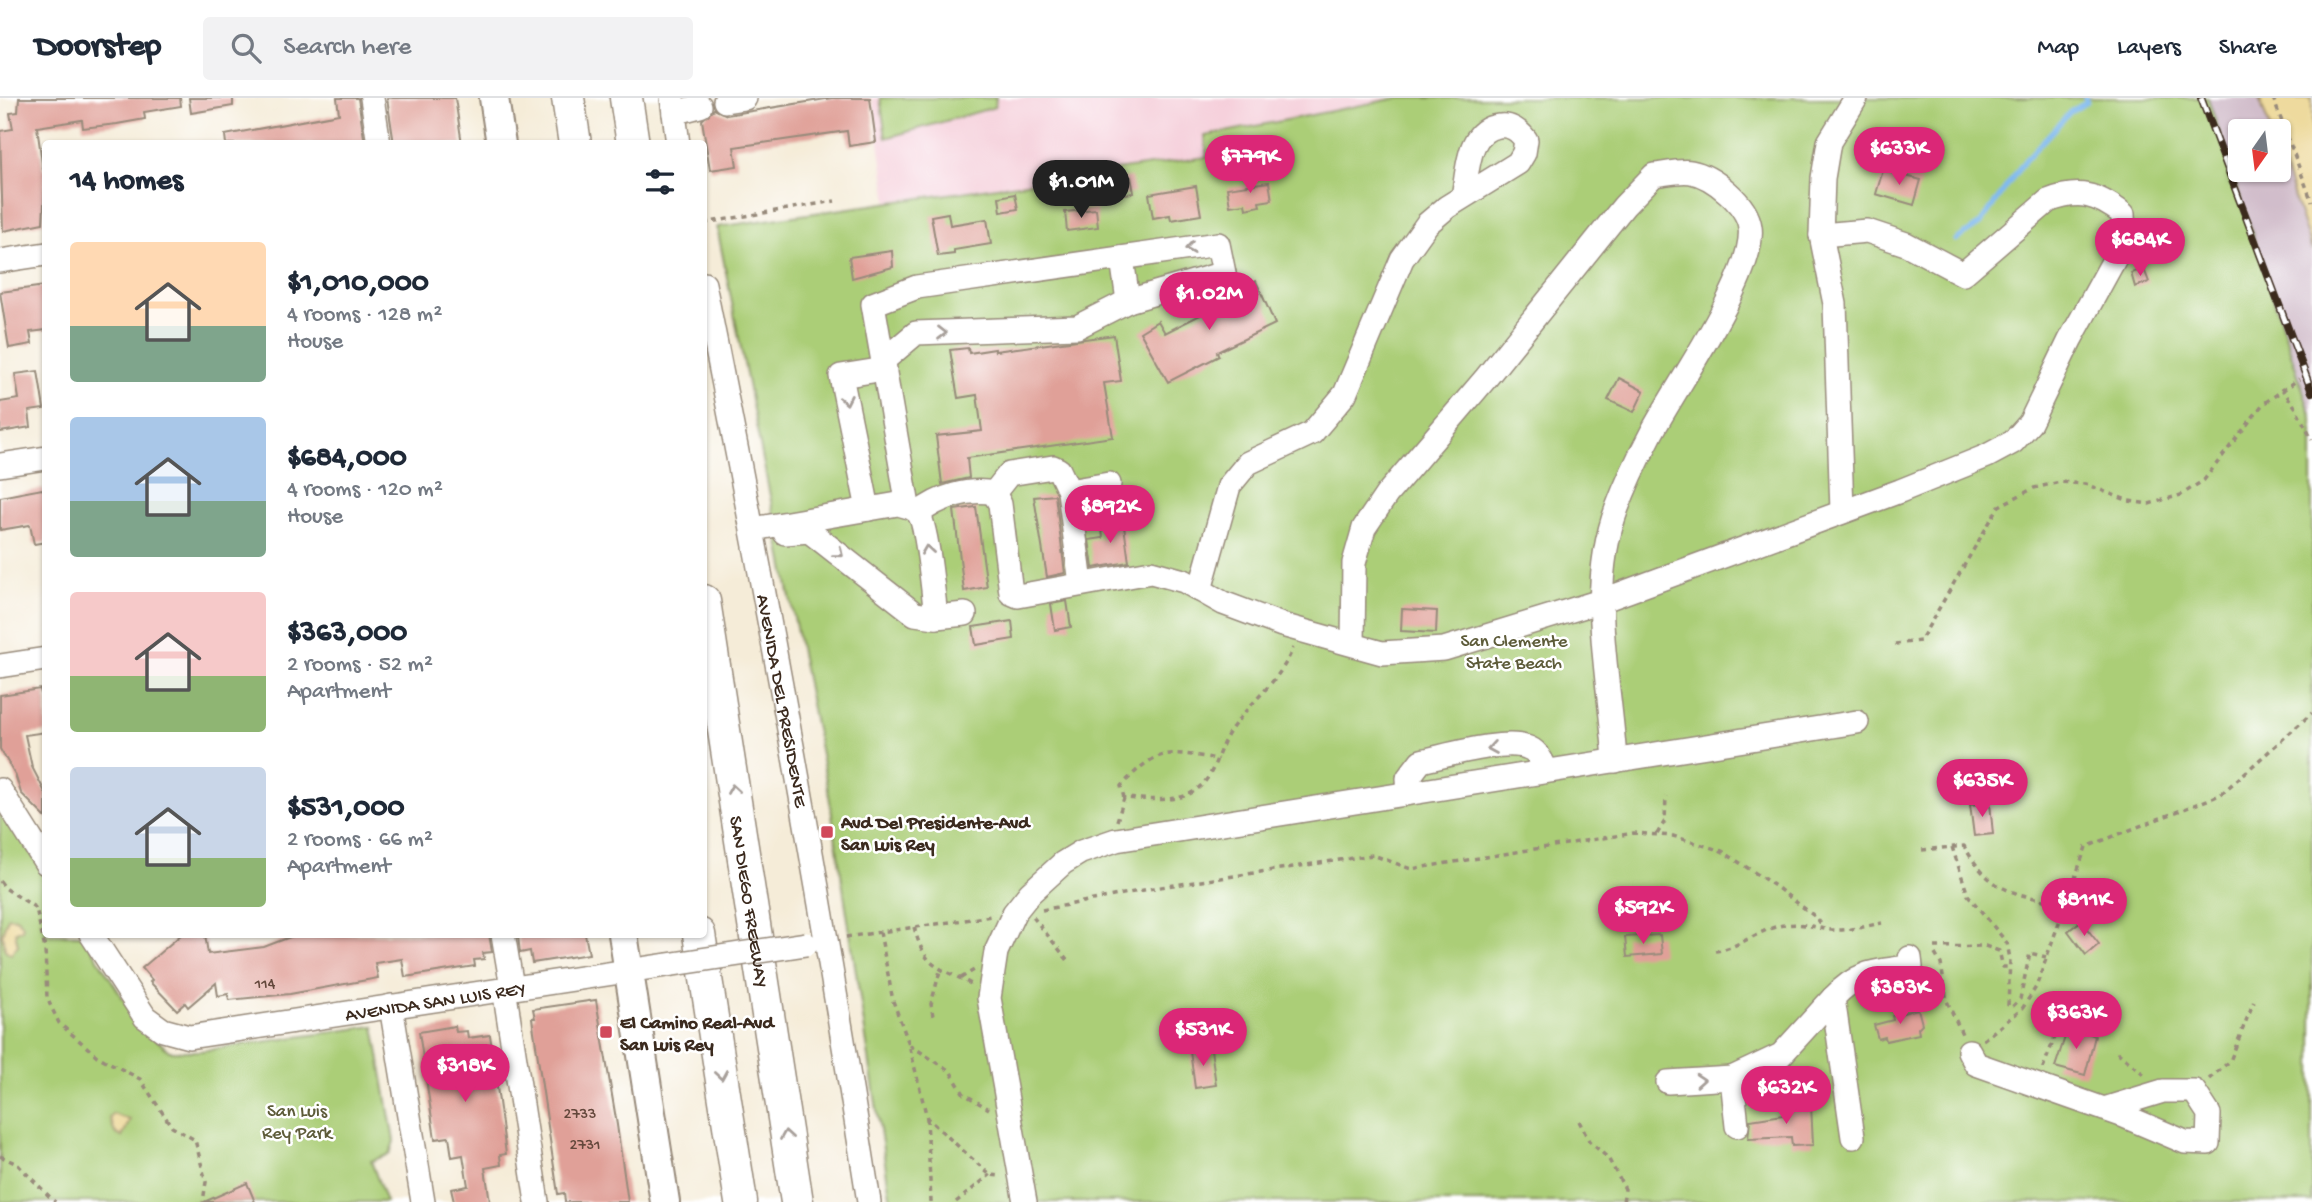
<!DOCTYPE html>
<meta charset="utf-8">
<style>
:root{--surface:#fff;--page:#f2f2f3;--text:#1f2937;--muted:#747a83;--line:#e0e1e3;--accent:#db2777}
body{margin:0;font-family:"Gochi Hand",sans-serif;background:var(--page);color:var(--text);height:100vh;display:flex;flex-direction:column;font-size:26px;white-space:nowrap}
*{box-sizing:border-box;margin:0}
p{font-size:23px;color:var(--muted)}
.icon{flex:none;width:38px;height:38px;fill:none;stroke:currentColor;stroke-width:2;stroke-linecap:round;stroke-linejoin:round}
.map{position:relative;flex:1;overflow:hidden}
.sheet{position:absolute;left:42px;top:42px;width:665px;height:798px;display:flex;flex-direction:column;background:var(--surface);border-radius:7px;box-shadow:0 2px 5px #0004}
.sheet>*{flex:none}
.needle{width:46px;rotate:194deg}
.controls{position:absolute;left:2228px;top:21px;display:grid;gap:14px}
.controls a{display:grid;place-items:center;width:63px;height:63px;border-radius:7px;background:var(--surface);box-shadow:0 2px 5px #0004;font-size:35px}
.price{position:absolute;translate:-50% -60px;padding:0 16px;border-radius:24px;background:var(--accent);color:#fff;font-size:23px;line-height:46px;filter:drop-shadow(0 2px 4px #0008)}
.price::after{content:'';position:absolute;left:50%;top:42px;width:21px;height:16px;margin-left:-10px;background:inherit;clip-path:polygon(0 0,100% 0,50% 100%)}
.price.selected{background:#222;color:#fff}
ul{padding:0;list-style:none}
li{display:flex;align-items:center;gap:21px;height:175px;padding:0 28px}
li span{display:grid;place-items:center;flex:none;width:196px;height:140px;border-radius:7px;color:#555}
li>.icon{margin-inline-start:auto}
span .icon{width:84px;height:84px;fill:#fffc;stroke-width:1}
li b{font-size:30px}
h2{display:flex;justify-content:space-between;align-items:center;height:84px;padding:0 28px;font-size:30px}
header{display:flex;align-items:center;gap:42px;box-sizing:border-box;height:98px;padding:0 35px;background:var(--surface);border-bottom:2px solid var(--line)}
header strong{font-size:33px}
nav{display:flex;gap:38px;margin-inline-start:auto;font-size:24px}
.search{width:490px;height:63px;background:var(--page);display:flex;align-items:center;gap:18px;box-sizing:border-box;padding:0 24px;border-radius:7px;color:var(--muted);font-size:26px}
.map>svg:first-child{display:block}
</style>
<header>
<strong>Doorstep</strong>
<div class="search"><svg class="icon" aria-label="search" viewBox="0 0 24 24"><circle cx="10" cy="10" r="6"/><path d="M15 15l6 6"/></svg>Search here</div>
<nav><a>Map</a><a>Layers</a><a>Share</a></nav>
</header>
<div class="map">
<svg width="2312" height="1104" viewBox="0 0 2312 1104">
<rect width="100%" height="100%" fill="#fff"/>
<filter id="ink" filterUnits="userSpaceOnUse"><feTurbulence type="fractalNoise" baseFrequency=".0143" numOctaves="2"/><feDisplacementMap in="SourceGraphic" scale="14" xChannelSelector="R" yChannelSelector="G"/><feConvolveMatrix kernelMatrix="1 2 1 2 8 2 1 2 1" color-interpolation-filters="sRGB"/></filter>
<filter id="wash" filterUnits="userSpaceOnUse"><feTurbulence type="fractalNoise" baseFrequency=".00686" numOctaves="4" result="noise"/><feDisplacementMap in="SourceGraphic" scale="28" xChannelSelector="R" yChannelSelector="G"/><feGaussianBlur stdDeviation="1.57" result="paint"/><feColorMatrix in="noise" values="0 0 0 0 0 0 0 0 0 0 0 0 0 0 0 0 0 1.4 0 .05"/><feComposite in="paint" operator="in"/></filter>
<g filter="url(#wash)">
<rect width="100%" height="100%" fill="#f5ecd8"/>
<path fill="#f5cfda" d="M872,0H1397L1205,37L1207,59L888,103Z"/>
<path fill="#d1bdcb" d="M2185,0H2259L2271,33H2240V72H2278L2279,54L2312,153V341Z"/>
<g fill="#abce77" stroke="#737c4a" stroke-width="2">
<path d="M880,0H996L995,9L886,40Z"/>
<path d="M1397,0H2208L2312,320V1104H891L829,697L717,129L1207,59L1205,38Z"/>
<path d="M0,705L45,777L46,836L83,837L138,924L169,953H200L374,928L394,1043L390,1056L371,1063L386,1104H0Z"/>
</g>
<g fill="#eeda9e" stroke="#94825e" stroke-width="2">
<path d="M2259,0H2312V153L2279,54L2278,33H2271Z"/>
<path d="M8,819L16,820L23,827L22,832L15,834L18,847L11,856L5,852L2,836Z"/>
<path d="M113,1016L130,1022L122,1039L115,1035L110,1020Z"/>
</g>
<g fill="none" stroke-linecap="round" stroke-linejoin="round">
<path stroke="#7fb9f0" stroke-width="5" d="M1956,142L1980,126L2025,62L2070,14L2087,4L2085,0"/>
</g>
<g id="blocks">
<g fill="#e0a098">
<path d="M19,0H180L181,8L144,14L145,21L117,26L83,30L82,22L37,29L43,71H46L43,125L3,133L0,33L13,31L10,15L18,14Z"/>
<path d="M189,0H233V8L191,15Z"/>
<path d="M337,0H358L365,46H226L225,37L339,16Z"/>
<path d="M387,0H455L462,46H394Z"/>
<path d="M832,0H870L876,44L849,48L847,33L734,49L737,68L710,72L702,22L714,11L727,17Z"/>
<path d="M1883,72L1921,82L1914,107L1876,96Z"/>
<path d="M1131,79L1134,95L1117,97L1115,82Z"/>
<path d="M1269,84L1272,102L1259,104L1260,108L1246,111L1245,106L1230,108L1227,90Z"/>
<path d="M1196,88L1201,117L1171,122L1170,117L1153,120L1149,96Z"/>
<path d="M1015,96L1018,111L1001,114L999,99Z"/>
<path d="M1096,111L1098,129L1067,133L1065,114Z"/>
<path d="M948,115L950,127L987,121L991,146L954,152V156L938,158L931,118Z"/>
<path d="M892,153L893,169L852,180L849,159Z"/>
<path d="M2144,171L2149,184L2135,189L2131,175Z"/>
<path d="M1256,183L1275,226L1217,254L1219,258L1168,284L1140,234L1158,223L1165,235L1216,209L1213,204Z"/>
<path d="M46,188V232L30,234L32,246L9,250L0,194Z"/>
<path d="M1114,237L1121,283L1104,285L1113,339L967,360L969,380L942,386L936,338L982,333L977,297L958,300L950,252L968,250L969,255L995,251V253Z"/>
<path d="M38,273L44,311L29,313L31,329L0,334V304L19,301L15,276Z"/>
<path d="M1619,280L1644,293L1634,314L1608,302Z"/>
<path d="M42,391L46,395V444L34,446L30,427L0,432V399Z"/>
<path d="M1055,397L1065,475L1047,479L1034,399Z"/>
<path d="M976,409L987,489L964,493L954,412Z"/>
<path d="M1123,421L1129,464L1093,470L1089,442L1103,440L1101,424Z"/>
<path d="M1067,503L1071,529L1055,532L1051,506Z"/>
<path d="M1402,511L1437,513L1436,535L1401,533Z"/>
<path d="M1012,523L1014,541L976,547L973,529Z"/>
<path d="M40,591L41,595L46,594V634L25,637L32,669L46,696V720L21,695L15,676L0,651V597Z"/>
<path d="M1990,705L1993,736L1974,738L1970,707Z"/>
<path d="M2081,823L2099,846L2086,857L2068,833Z"/>
<path d="M182,836H205L208,856L264,849L298,836H489L492,854L483,855L484,861L474,862L475,868L405,879L402,861L375,865L378,880L290,896L229,902L228,896L218,898L216,885L188,909L185,905L177,912L150,884L152,882L142,870Z"/>
<path d="M527,836H585L589,856L532,865L530,853L520,855L518,838Z"/>
<path d="M1660,837L1662,856L1627,859L1625,839Z"/>
<path d="M596,902L617,1027L628,1104H565L564,1095L558,1096L532,920H535L533,911Z"/>
<path d="M1918,911L1922,926L1918,930L1919,936L1886,943L1885,939L1878,941L1874,927L1893,922L1892,918Z"/>
<path d="M2069,927L2095,938L2085,977L2055,969Z"/>
<path d="M455,928L456,934L467,933L468,940L490,937L506,1056L500,1057L501,1067L485,1070L490,1104H454L451,1091L468,1088L463,1057L452,1059L449,1039L435,1041L419,934Z"/>
<path d="M1211,951L1216,987L1195,990L1190,953Z"/>
<path d="M1811,1006L1813,1047L1792,1048L1791,1039L1748,1041L1750,1022L1790,1016L1789,1008Z"/>
<path d="M247,1085L255,1104H204Z"/>
</g>
</g>
</g>
<g filter="url(#ink)">
<use href="#blocks" fill-opacity="0" stroke="#988b7b" stroke-width="2"/>
<g fill="none" stroke-linecap="round" stroke-linejoin="round">
<g stroke="#988b7b" stroke-width="26">
<g id="minor">
<path d="M372,0L379,46"/>
<path d="M672,0L678,46"/>
<path d="M725,3L745,0"/>
<path d="M674,15L700,8"/>
<path d="M1122,160L1128,203"/>
<path d="M0,163L46,156"/>
<path id="s1" d="M704,186C765,491 821,797 869,1104"/>
<path d="M884,262L916,235L1077,229L1128,203L1224,175L1218,146L917,189L873,206L908,408"/>
<path d="M0,367L46,360"/>
<path d="M1069,393L1081,486"/>
<path d="M994,395L1000,406L1011,495L1018,498L1151,474L1184,483L1223,505L1282,527L1382,555L1444,551L1601,503L1900,393L1987,358L2013,344L2030,325L2070,242L2120,151L2124,137L2123,116C2097,96 2079,91 2048,103L1963,176L1906,146L1867,133L1821,137"/>
<path d="M994,395L1009,376L1053,369L1059,372L1069,393L1109,386"/>
<path d="M868,411L841,278L885,271"/>
<path d="M1842,413L1835,206L1821,137L1823,80L1829,44L1856,0"/>
<path d="M919,415C939,399 968,390 994,395"/>
<path d="M753,431L898,406C905,408 913,409 918,415C927,426 934,501 936,519"/>
<path d="M785,435L809,433L915,516L936,519L965,516"/>
<path d="M1200,492L1229,388L1248,365L1312,335L1345,296L1402,161L1427,126L1447,109L1518,65L1524,55L1526,42C1519,33 1511,26 1499,28C1467,31 1468,73 1463,99"/>
<path d="M1353,546L1354,465L1364,430L1387,396L1486,280L1624,108L1654,77C1665,76 1680,72 1691,74C1713,78 1747,106 1750,129C1757,176 1673,292 1650,338C1638,361 1626,386 1617,410C1586,493 1610,578 1615,663"/>
<path d="M0,568L46,561"/>
<path d="M0,692L46,765"/>
<path d="M1409,695L1408,680L1421,663C1446,658 1503,641 1526,649C1538,652 1542,664 1547,673"/>
<path id="s2" d="M91,836L145,919L163,932L189,939L667,867"/>
<path d="M503,836L512,889"/>
<path d="M504,890L537,1104"/>
<path d="M391,908L423,1104"/>
<path d="M1969,953L1976,966L2124,1018L2185,1044L2208,1045L2209,1016L2194,993H2163L2104,1011"/>
<path d="M1668,984L1732,980"/>
<path d="M1737,1028L1732,980L1781,957L1833,900"/>
<path d="M1853,1039L1833,900C1858,873 1875,873 1911,869L1910,860"/>
<path d="M1025,1104L989,900L996,854L1014,815L1030,795L1063,765L1081,754L1116,742L1857,624"/>
</g>
</g>
<g stroke="#988b7b" stroke-width="32">
<g id="major">
<path d="M494,0L501,46"/>
<path d="M623,836L665,1104"/>
</g>
</g>
<g stroke="#988b7b" stroke-width="35">
<g id="highway">
<path d="M568,0L575,46"/>
<path d="M626,0L633,46"/>
<path id="s3" d="M704,503L797,1104"/>
<path d="M699,836L741,1104"/>
</g>
</g>
<g stroke="#988b7b" stroke-width="3.5" stroke-dasharray="5 5" stroke-linecap="butt">
<path d="M2273,0L2312,104"/>
<path d="M704,125L835,103"/>
<path d="M2281,290L2296,310L2312,342"/>
<path d="M1895,546L1920,543L1999,408L2034,390L2060,384L2085,386L2129,403L2149,406L2181,397L2204,382L2263,306L2299,281"/>
<path d="M1124,700L1121,688C1158,649 1166,653 1218,661"/>
<path d="M1117,723L1124,700C1144,701 1175,705 1193,694C1214,681 1215,660 1226,640C1244,607 1278,588 1293,550"/>
<path d="M1657,736L1665,723L1666,698"/>
<path d="M1952,749L1968,797L2007,845L2010,861L2008,907L2012,909L2020,901L2030,855L2046,859"/>
<path d="M1922,752L1964,748C1993,798 2014,794 2065,807"/>
<path d="M0,783L5,790L36,810L45,851L47,900L59,925L97,958L140,981L172,1029L195,1042L206,1084L203,1104"/>
<path d="M1042,812L1154,790L1373,757L1411,771L1634,735L1673,738L1722,753L1775,788L1817,820L1823,829"/>
<path d="M1033,819L1070,865"/>
<path d="M914,829C926,873 937,867 973,887"/>
<path d="M880,834L893,903L909,946L927,1020L990,1077L1001,1078"/>
<path d="M846,839L992,818"/>
<path d="M1935,849L1985,848L1999,853L2003,869H2009"/>
<path d="M1715,853C1740,850 1760,830 1785,827C1808,824 1815,831 1833,832C1849,833 1866,828 1882,825"/>
<path d="M1935,856L1941,866L1947,903L1962,936"/>
<path d="M961,880L974,872"/>
<path d="M933,918L931,906L940,873"/>
<path d="M1983,942L2022,911L2036,889L2086,749L2220,697L2312,615"/>
<path d="M910,947L950,973L964,996L989,1011"/>
<path d="M2117,954L2146,978"/>
<path d="M2043,970L2055,939"/>
<path d="M2209,981L2230,963L2254,903"/>
<path d="M927,1020L931,1104"/>
<path d="M1579,1023L1589,1043L1608,1060L1625,1091L1623,1104"/>
<path d="M0,1058L17,1066L55,1104"/>
<path d="M956,1104L990,1077"/>
</g>
<use href="#minor" stroke="#fff" stroke-width="23"/>
<use href="#major" stroke="#fff" stroke-width="28"/>
<use href="#highway" stroke="#fff" stroke-width="32"/>
<g stroke="#3b2a1e" stroke-width="8">
<path id="rail" d="M2201,0L2312,294"/>
</g>
<use href="#rail" stroke="#fff" stroke-width="5" stroke-dasharray="16" stroke-linecap="butt"/>
<g stroke="#988b7b" stroke-width="26" stroke-linecap="butt">
<path id="minor-bridge" d="M667,867L806,846"/>
</g>
<use href="#minor-bridge" stroke="#fff" stroke-width="23"/>
</g>
<defs><path id="oneway-chevron" d="M-2-3.5L2.5 0L-2 3.5" fill="none" stroke-width="1.6" stroke-linecap="round" stroke-linejoin="round" transform="scale(1.75)"/></defs>
<g stroke="#a79f9a">
<use href="#oneway-chevron" transform="translate(1190 150) rotate(171)"/>
<use href="#oneway-chevron" transform="translate(942 235)"/>
<use href="#oneway-chevron" transform="translate(846 302) rotate(79)"/>
<use href="#oneway-chevron" transform="translate(927 452) rotate(-98)"/>
<use href="#oneway-chevron" transform="translate(839 455) rotate(39)"/>
<use href="#oneway-chevron" transform="translate(1492 650) rotate(170)"/>
<use href="#oneway-chevron" transform="translate(733 691) rotate(-99)"/>
<use href="#oneway-chevron" transform="translate(721 977) rotate(81)"/>
<use href="#oneway-chevron" transform="translate(1700 982) rotate(-4)"/>
<use href="#oneway-chevron" transform="translate(786 1037) rotate(-99)"/>
</g>
</g>
<g fill="#d1495b" stroke="#fff" stroke-width="2.5">
<rect x="820" y="727" width="14" height="14" rx="3.5"/>
<rect x="599" y="927" width="14" height="14" rx="3.5"/>
</g>
<g text-anchor="middle" stroke-width="5" stroke-linejoin="round" paint-order="stroke">
<g font-size="16" fill="#64483c">
<text x="265" y="890">114</text>
<text x="580" y="1020">2733</text>
<text x="585" y="1051">2731</text>
</g>
<g font-size="19" fill="#5d5b39" stroke="#fff">
<text x="1514" y="548">San Clemente<tspan x="1514" dy="22">State Beach</tspan></text>
<text x="297" y="1018">San Luis<tspan x="297" dy="22">Rey Park</tspan></text>
</g>
<g font-size="19" fill="#3b2a1e" stroke="#fff">
<text dy="7" stroke="none"><textPath href="#s1" startOffset="424">AVENIDA DEL PRESIDENTE</textPath></text>
<text dy="7" stroke="none"><textPath href="#s3" startOffset="304">SAN DIEGO FREEWAY</textPath></text>
<text dy="7" stroke="none"><textPath href="#s2" startOffset="397">AVENIDA SAN LUIS REY</textPath></text>
</g>
<g font-size="19" font-weight="bold" fill="#3b2a1e" stroke="#fff" text-anchor="start">
<text x="841" y="730">Avd Del Presidente-Avd<tspan x="841" dy="22">San Luis Rey</tspan></text>
<text x="620" y="930">El Camino Real-Avd<tspan x="620" dy="22">San Luis Rey</tspan></text>
</g>
</g>
</svg>
<div class="controls">
<a><svg class="needle" viewBox="-14 -14 28 28"><path d="M0-13l5 13h-10z" fill="#e53935"/><path d="M0 13l5-13h-10z" fill="#747a83"/></svg></a>
</div>
<b class="price" style="left:1899px;top:89px">$633K</b>
<b class="price" style="left:1250px;top:97px">$779K</b>
<b class="price selected" style="left:1081px;top:122px">$1.01M</b>
<b class="price" style="left:2140px;top:180px">$684K</b>
<b class="price" style="left:1209px;top:234px">$1.02M</b>
<b class="price" style="left:1110px;top:447px">$892K</b>
<b class="price" style="left:1982px;top:721px">$635K</b>
<b class="price" style="left:2084px;top:840px">$811K</b>
<b class="price" style="left:1643px;top:848px">$592K</b>
<b class="price" style="left:1900px;top:928px">$383K</b>
<b class="price" style="left:2076px;top:953px">$363K</b>
<b class="price" style="left:1203px;top:970px">$531K</b>
<b class="price" style="left:465px;top:1006px">$318K</b>
<b class="price" style="left:1786px;top:1028px">$632K</b>
<section class="sheet">
<h2>14 homes<svg class="icon" aria-label="filters" viewBox="0 0 24 24"><path d="M4 7h16M4 17h16"/><circle cx="9" cy="7" r="2"/><circle cx="15" cy="17" r="2"/></svg></h2>
<ul>
<li><span style="background:linear-gradient(#ffd9b3 60%,#7fa58c 0)"><svg class="icon" aria-label="home" viewBox="0 0 24 24"><path d="M3 11l9-7 9 7M6 9v11h12V9"/></svg></span><div><b>$1,010,000</b><p>4 rooms · 128 m²</p><p>House</p></div></li>
<li><span style="background:linear-gradient(#a9c7e8 60%,#7fa58c 0)"><svg class="icon" aria-label="home" viewBox="0 0 24 24"><path d="M3 11l9-7 9 7M6 9v11h12V9"/></svg></span><div><b>$684,000</b><p>4 rooms · 120 m²</p><p>House</p></div></li>
<li><span style="background:linear-gradient(#f6c9c9 60%,#8fb573 0)"><svg class="icon" aria-label="home" viewBox="0 0 24 24"><path d="M3 11l9-7 9 7M6 9v11h12V9"/></svg></span><div><b>$363,000</b><p>2 rooms · 52 m²</p><p>Apartment</p></div></li>
<li><span style="background:linear-gradient(#c9d6e8 65%,#8fb573 0)"><svg class="icon" aria-label="home" viewBox="0 0 24 24"><path d="M3 11l9-7 9 7M6 9v11h12V9"/></svg></span><div><b>$531,000</b><p>2 rooms · 66 m²</p><p>Apartment</p></div></li>
</ul>
</section>
</div>
